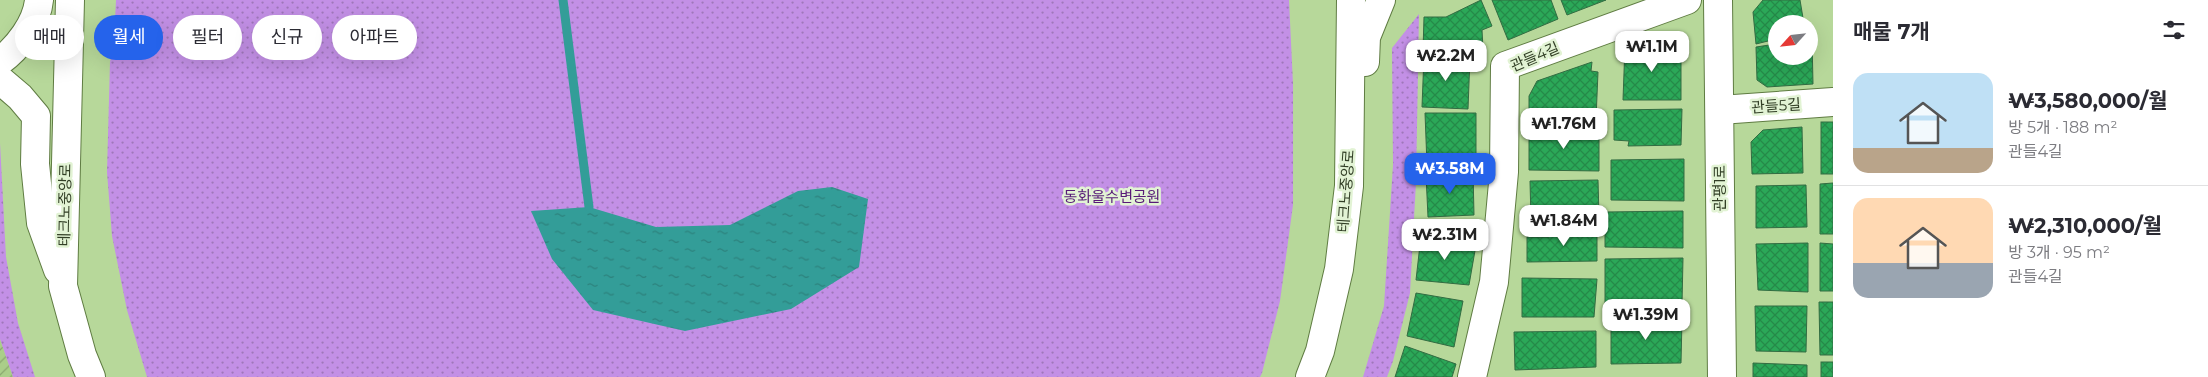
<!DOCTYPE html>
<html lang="ko">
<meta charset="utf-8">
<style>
:root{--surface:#fff;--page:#f7f7f7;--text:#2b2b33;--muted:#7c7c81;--line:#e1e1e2;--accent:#2563eb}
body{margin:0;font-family:Montserrat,"Noto Sans KR",sans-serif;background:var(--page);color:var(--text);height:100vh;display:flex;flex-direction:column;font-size:19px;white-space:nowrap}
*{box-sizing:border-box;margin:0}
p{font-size:16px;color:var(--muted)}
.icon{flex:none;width:28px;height:28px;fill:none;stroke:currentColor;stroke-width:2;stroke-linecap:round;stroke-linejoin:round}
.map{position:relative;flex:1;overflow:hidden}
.details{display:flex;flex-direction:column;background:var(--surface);width:375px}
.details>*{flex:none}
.guide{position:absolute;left:15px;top:15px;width:475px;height:45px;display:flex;gap:10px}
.needle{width:32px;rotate:243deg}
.controls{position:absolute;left:1768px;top:15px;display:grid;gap:10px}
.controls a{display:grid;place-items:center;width:50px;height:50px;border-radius:50%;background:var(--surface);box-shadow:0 5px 20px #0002;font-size:25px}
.price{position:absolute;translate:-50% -42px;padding:0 11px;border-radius:10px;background:#fff;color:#222;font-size:16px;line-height:32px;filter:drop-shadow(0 1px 2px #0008)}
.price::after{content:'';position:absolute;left:50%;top:30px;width:15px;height:11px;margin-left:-8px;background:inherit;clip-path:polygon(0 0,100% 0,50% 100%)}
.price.selected{background:var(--accent);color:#fff}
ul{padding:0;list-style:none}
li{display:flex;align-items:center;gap:15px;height:125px;padding:0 20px}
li+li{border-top:1px solid var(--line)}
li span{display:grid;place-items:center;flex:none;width:140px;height:100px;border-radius:15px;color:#555}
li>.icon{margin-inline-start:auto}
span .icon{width:60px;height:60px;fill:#fffc;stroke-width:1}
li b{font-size:21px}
h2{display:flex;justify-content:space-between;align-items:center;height:60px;padding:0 20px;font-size:21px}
.chip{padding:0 18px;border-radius:22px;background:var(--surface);box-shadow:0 5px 20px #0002;font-size:18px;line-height:45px}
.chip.selected{background:var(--accent);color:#fff}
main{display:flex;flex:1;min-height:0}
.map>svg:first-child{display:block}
</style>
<main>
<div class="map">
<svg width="1833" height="377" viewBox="0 0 1833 377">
<defs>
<pattern id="industrial-furrows" width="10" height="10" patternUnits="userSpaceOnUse" patternTransform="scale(1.25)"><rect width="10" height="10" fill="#aace89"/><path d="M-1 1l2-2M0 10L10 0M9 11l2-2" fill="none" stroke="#8ba970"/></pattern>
<pattern id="grass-dots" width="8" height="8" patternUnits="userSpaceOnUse" patternTransform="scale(1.25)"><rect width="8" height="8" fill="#c390e6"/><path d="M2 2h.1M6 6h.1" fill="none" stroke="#9f77ba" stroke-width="1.8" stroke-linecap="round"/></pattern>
<pattern id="water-ripples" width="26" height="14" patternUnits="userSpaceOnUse" patternTransform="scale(1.25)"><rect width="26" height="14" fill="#339d98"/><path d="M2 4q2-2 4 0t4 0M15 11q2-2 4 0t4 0" fill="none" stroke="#2c817c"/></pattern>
<pattern id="building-cross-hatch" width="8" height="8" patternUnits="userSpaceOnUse" patternTransform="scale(1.25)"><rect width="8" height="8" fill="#2ba858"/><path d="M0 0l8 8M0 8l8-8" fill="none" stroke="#258a49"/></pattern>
</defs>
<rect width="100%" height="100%" fill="#b7d89a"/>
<path fill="url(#industrial-furrows)" d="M0,339L13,377H0Z"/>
<g fill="url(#grass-dots)">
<path d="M116,0H1289L1293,84V205L1280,301L1262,373L1260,377H147L127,310L112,236L107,172L110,62L114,40Z"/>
<path d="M1419,14L1416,182L1410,293L1393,361L1387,377H1363L1384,306L1393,165L1392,48Z"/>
<path d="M0,143L6,257L18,323L35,377H13L0,339Z"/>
</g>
<path fill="url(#water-ripples)" d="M832,187L868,199L859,267L791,309L685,331L593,310L552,259L531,211L589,207L656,227L730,225L798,191Z"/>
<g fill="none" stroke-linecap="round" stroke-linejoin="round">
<path stroke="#339d98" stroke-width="9" d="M563,0L589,207"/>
</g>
<g fill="url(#building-cross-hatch)" stroke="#326c42">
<path d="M1481,0L1492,26L1482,30L1483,49L1423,51L1424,17H1446Z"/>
<path d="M1492,0H1551L1558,19L1508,40Z"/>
<path d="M1561,0H1606L1567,15Z"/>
<path d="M1763,0H1800L1804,24H1776V39L1756,44L1753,12Z"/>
<path d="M1812,39L1813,84L1767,87L1757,80L1756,47L1776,44V56H1809V40Z"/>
<path d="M1625,45H1681V100H1623Z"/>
<path d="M1424,55L1470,57L1468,109L1422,107Z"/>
<path d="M1592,62L1591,71L1598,72L1596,119H1529V96L1537,81Z"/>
<path d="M1682,109L1681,145L1628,146L1629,141L1614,140V110Z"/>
<path d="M1425,113H1476V162L1427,165Z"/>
<rect x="1821" y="122" width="12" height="52"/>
<path d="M1802,127L1803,173L1752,174L1751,142L1763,130Z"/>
<path d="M1529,128L1599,129V171L1529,170Z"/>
<path d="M1684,159V201L1611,200V160Z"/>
<path d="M1473,172L1474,215L1428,217L1426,175Z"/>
<path d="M1598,180L1599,217L1531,219L1530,181Z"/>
<path d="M1833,183V234H1820V184Z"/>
<path d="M1806,185L1807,227L1756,228V186Z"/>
<path d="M1683,211V248L1605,247V212Z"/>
<path d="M1597,227V261L1527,262V237H1549L1550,232H1577L1578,228Z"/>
<path d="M1421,236L1476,245L1469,285L1416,280Z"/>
<path d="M1808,243V292L1758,290L1756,244Z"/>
<path d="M1820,243L1833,244V291H1820Z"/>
<path d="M1683,258L1682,304L1605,303V259Z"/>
<path d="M1522,278L1597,279L1594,317H1522Z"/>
<path d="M1416,293L1463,301L1454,347L1407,336Z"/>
<path d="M1819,302H1833V355H1820Z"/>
<path d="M1755,306H1807L1806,352L1756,351Z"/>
<path d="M1682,319L1681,363L1611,364V320Z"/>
<path d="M1596,331V367L1515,370L1514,332Z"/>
<path d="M1405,346L1456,364L1452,377H1395Z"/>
<rect x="1821" y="362" width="12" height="15"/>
<path d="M1753,363L1807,365V377H1753Z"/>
</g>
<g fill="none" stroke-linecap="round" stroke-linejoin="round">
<g stroke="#5f7c42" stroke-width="30">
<g id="street">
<path d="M1718,0L1722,377"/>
<path d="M1720,110L1833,102"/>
<path d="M1472,377L1494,282L1504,172L1505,66L1687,0"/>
</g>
</g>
<g stroke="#5f7c42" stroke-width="30">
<g id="secondary">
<path d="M70,0L63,286L82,355L91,377"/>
<path d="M0,61C18,48 37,23 39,0"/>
<path d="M1365,62L1366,37L1381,0"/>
<path d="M0,80L20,97L36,116L35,164L41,223L58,270"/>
<path d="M1310,377L1320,351L1339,269L1349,186L1351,0"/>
</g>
</g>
<use href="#street" stroke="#fff" stroke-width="28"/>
<use href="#secondary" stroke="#fff" stroke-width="28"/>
</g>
<g text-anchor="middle" stroke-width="5" stroke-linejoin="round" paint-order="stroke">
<g font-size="15" fill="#323f26" stroke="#e2f3d4">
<text transform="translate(1535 57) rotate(-23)" y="5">관들4길</text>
<text transform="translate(1776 106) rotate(-4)" y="5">관들5길</text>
<text transform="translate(1720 188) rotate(-90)" y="5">관평1로</text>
<text transform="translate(1346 191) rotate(-86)" y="5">테크노중앙로</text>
<text transform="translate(65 205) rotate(-89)" y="5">테크노중앙로</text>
</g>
<g font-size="15" fill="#571b77" stroke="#e2f3d4">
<text x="1112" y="202">동화울수변공원</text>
</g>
</g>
</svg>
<div class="controls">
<a><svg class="needle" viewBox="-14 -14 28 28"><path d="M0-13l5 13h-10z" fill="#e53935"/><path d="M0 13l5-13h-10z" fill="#7c7c81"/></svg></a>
</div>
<b class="price" style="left:1652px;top:73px">₩1.1M</b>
<b class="price" style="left:1446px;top:82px">₩2.2M</b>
<b class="price" style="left:1564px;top:150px">₩1.76M</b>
<b class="price selected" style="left:1450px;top:195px">₩3.58M</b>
<b class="price" style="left:1564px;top:247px">₩1.84M</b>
<b class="price" style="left:1445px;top:261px">₩2.31M</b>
<b class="price" style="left:1646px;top:341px">₩1.39M</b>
<div class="guide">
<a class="chip">매매</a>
<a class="chip selected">월세</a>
<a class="chip">필터</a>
<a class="chip">신규</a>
<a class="chip">아파트</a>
</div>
</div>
<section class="details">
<h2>매물 7개<svg class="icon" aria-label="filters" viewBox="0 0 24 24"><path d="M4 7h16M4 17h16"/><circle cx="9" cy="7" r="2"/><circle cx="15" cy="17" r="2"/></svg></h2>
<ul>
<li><span style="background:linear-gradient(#bfe0f5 75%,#b9a48a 0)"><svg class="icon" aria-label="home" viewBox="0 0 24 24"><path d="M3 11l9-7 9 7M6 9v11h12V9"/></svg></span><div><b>₩3,580,000/월</b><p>방 5개 · 188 m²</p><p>관들4길</p></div></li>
<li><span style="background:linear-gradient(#ffd9b3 65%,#9aa5b1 0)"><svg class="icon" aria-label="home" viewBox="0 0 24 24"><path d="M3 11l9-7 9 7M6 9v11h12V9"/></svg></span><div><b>₩2,310,000/월</b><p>방 3개 · 95 m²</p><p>관들4길</p></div></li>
</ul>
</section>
</main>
